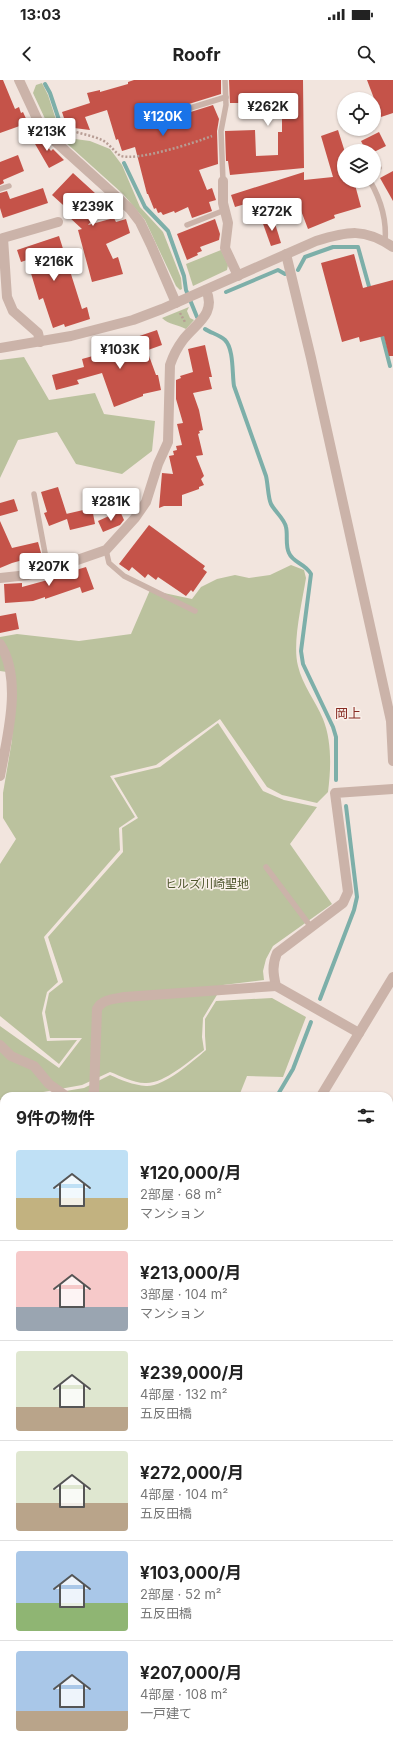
<!DOCTYPE html>
<html lang="ja">
<meta charset="utf-8">
<style>
:root{--surface:#fff;--page:#f2f2f2;--text:#222;--muted:#767676;--line:#e0e0e0;--accent:#1a73e8}
body{margin:0;font-family:Inter,"Noto Sans JP",sans-serif;background:var(--page);color:var(--text);height:100vh;display:flex;flex-direction:column;font-size:15px;white-space:nowrap}
*{box-sizing:border-box;margin:0}
p{font-size:13px;color:var(--muted)}
.icon{flex:none;width:22px;height:22px;fill:none;stroke:currentColor;stroke-width:2;stroke-linecap:round;stroke-linejoin:round}
.map{position:relative;flex:1;overflow:hidden}
.drawer{position:absolute;left:0px;top:1012px;width:393px;height:656px;display:flex;flex-direction:column;background:var(--surface);border-radius:12px 12px 0 0;box-shadow:0 1px 3px #0004}
.drawer>*{flex:none}
.fabs{position:absolute;left:337px;top:12px;display:grid;gap:8px}
.fabs a{display:grid;place-items:center;width:44px;height:44px;border-radius:50%;background:var(--surface);box-shadow:0 1px 3px #0004;font-size:20px}
.price{position:absolute;translate:-50% -34px;padding:0 9px;border-radius:4px;background:#fff;color:#222;font-size:13px;line-height:26px;filter:drop-shadow(0 1px 2px #0008)}
.price::after{content:'';position:absolute;left:50%;top:24px;width:12px;height:9px;margin-left:-6px;background:inherit;clip-path:polygon(0 0,100% 0,50% 100%)}
.price.active{background:var(--accent);color:#fff}
ul{padding:0;list-style:none}
li{display:flex;align-items:center;gap:12px;height:100px;padding:0 16px}
li+li{border-top:1px solid var(--line)}
li span{display:grid;place-items:center;flex:none;width:112px;height:80px;border-radius:4px;color:#555}
li>.icon{margin-inline-start:auto}
span .icon{width:48px;height:48px;fill:#fffc;stroke-width:1}
li b{font-size:17px}
h2{display:flex;justify-content:space-between;align-items:center;height:48px;padding:0 16px;font-size:17px}
.status{display:flex;justify-content:space-between;align-items:center;height:28px;padding:0 20px;background:var(--surface);direction:ltr}
.status svg{height:11px;fill:currentColor}
header{display:flex;justify-content:space-between;align-items:center;height:52px;padding:0 16px;background:var(--surface);font-size:18px;font-weight:700}
.map>svg:first-child{display:block}
</style>
<div class="status"><b>13:03</b><svg viewBox="0 0 49 12"><path d="M0 12V9h3v3zM5 12V6h3v6zM10 12V3h3v9zM15 12V0h3v12zM26 1h20v11H26zM47 4h2v5h-2z"/></svg></div>
<header><svg class="icon" aria-label="back" viewBox="0 0 24 24"><path d="M15 5l-7 7 7 7"/></svg>Roofr<svg class="icon" aria-label="search" viewBox="0 0 24 24"><circle cx="10" cy="10" r="6"/><path d="M15 15l6 6"/></svg></header>
<div class="map">
<svg width="393" height="1668" viewBox="0 0 393 1668">
<rect width="100%" height="100%" fill="#f2e5de"/>
<g fill="#bbc29e">
<path d="M42,3L48,15L59,49L75,59L90,61L110,69L122,85L140,127L163,152L181,198L182,209L180,210L176,206L145,140L123,114L53,51L47,43L33,13L36,5Z"/>
<path d="M221,170L228,185L227,190L193,206L186,184Z"/>
<path d="M189,227L187,231L190,238L194,240L186,249C177,244 169,245 162,238Z"/>
<path d="M24,277L49,320L95,313L104,334L155,341L152,371L122,394L76,384L57,352L18,360L0,398V280Z"/>
<path d="M291,485L304,490L306,498C302,523 292,563 298,586C302,604 316,622 323,639C332,661 331,689 328,712L317,723L282,715L267,707L220,639L156,685L110,696L135,737L119,748L120,770L44,857L58,902L47,912L42,933L47,961L77,960L59,984L0,936V784L16,759L3,738V713L12,660L14,593L0,591V557L17,554L79,561L131,554L150,510L192,519L201,507L217,499L235,495L249,498L270,495Z"/>
<path d="M218,643L263,711L284,720L317,727L290,764L332,824L273,866L266,879L263,891L264,900L223,905L203,938L202,957L204,970C189,981 164,1004 145,1003C133,1003 121,996 110,992L82,1005L21,1016H4V1019L0,1020V946L59,988L82,958H50L45,932L49,913L63,902L48,857L123,772L122,748L138,738L114,698L160,687Z"/>
<path d="M272,918L306,937L283,997L247,996L239,1016H35L84,1008L110,995C121,1000 133,1005 146,1006C164,1007 192,982 206,970L205,956V939L216,921Z"/>
<path d="M4,1021V1080L0,1081V1022Z"/>
<path d="M0,1225L4,1226V1404L0,1407Z"/>
<path d="M389,1306H393V1586L389,1581Z"/>
<path d="M4,1606V1664H122L123,1668H0V1608Z"/>
<path d="M216,1664H303L304,1668H218Z"/>
</g>
<g fill="none" stroke-linecap="round" stroke-linejoin="round">
<g stroke="#7dafa9" stroke-width="4">
<path d="M45,4L50,13L61,46"/>
<path d="M124,83L145,127L168,151L184,196L186,210L197,237"/>
<path d="M298,190L305,177L333,167H358L370,210"/>
<path d="M226,212L278,190L285,194"/>
<path d="M205,249C211,253 220,255 225,260C234,269 232,294 234,306L266,396C268,404 268,418 271,424C275,432 284,438 286,447C288,455 285,465 289,473C293,483 305,483 311,494L301,571L303,584L333,647L336,657V700"/>
<path d="M381,251L390,286"/>
<path d="M320,919L354,830L357,817L346,726"/>
<path d="M277,1016L293,989L311,942"/>
<path d="M112,1664L113,1668"/>
</g>
</g>
<g fill="#c55349">
<path d="M0,0H3L15,29L19,27L21,33L23,32L28,43L0,53Z"/>
<path d="M134,0H221V14L163,32L160,35L161,39L165,40L213,25L219,39L217,51L218,84L199,90L207,110L212,108L216,120L209,122L212,131L192,138L188,127L175,133L174,131L163,135L161,132L158,133L156,128L154,129L148,114H147L135,67L122,71L118,59L116,60L107,30L85,37L90,50L74,48L73,42L66,44L62,32L90,23L87,13L100,10V12L128,4V2Z"/>
<path d="M229,0H303L304,88L230,95L228,81H226L225,51L255,50L256,76L278,75V52H282V23H230Z"/>
<path d="M367,0H393V33L381,37Z"/>
<path d="M338,50L344,69V101H354L361,127L334,135L335,138L308,149L297,120L266,123L265,118L235,127L231,115L304,92V100L333,97L321,56Z"/>
<path d="M379,52L386,66L376,71H366L361,61Z"/>
<path d="M37,53L51,71L53,69L64,80L49,88L31,57Z"/>
<path d="M18,75L24,91L3,100L4,103L0,105V82Z"/>
<path d="M393,91V121L380,98Z"/>
<path d="M73,93L107,124L88,145L114,138L116,142L126,139L130,153L106,164L113,179L118,177L123,194L92,202L78,150L82,149L69,137L72,133L52,115Z"/>
<path d="M43,108L48,123L3,138L0,128V113L7,111L10,119Z"/>
<path d="M273,137L281,163L271,166L262,141Z"/>
<path d="M215,139L220,154L219,160L200,167L202,171L197,173L198,175L187,180L177,154Z"/>
<path d="M59,156L82,229L87,227L90,239L65,247L64,244L53,248L43,218L39,220L27,180L21,182L17,170Z"/>
<path d="M354,174L363,208L393,200V276H389L384,256L360,262L359,257L342,262L321,183Z"/>
<path d="M157,250L162,265L148,270V273L156,295H158L161,310L143,314V316L114,327L102,293L77,300L79,304L56,310L52,295L84,287L82,279L118,269L116,264Z"/>
<path d="M205,265L212,297H209L212,309L193,313L199,330L203,350L199,351L200,353L198,354L203,375L196,376L204,396L201,399L204,405L199,407V409L182,415V426H164L159,428L162,393L173,394L169,376L174,375L173,371L177,370L176,366L182,365L177,344L183,343L176,319V300L181,298L180,296L193,292L188,269Z"/>
<path d="M58,407L67,435L66,434L92,428L95,444L70,450L67,439L49,446L44,433L47,432L41,412Z"/>
<path d="M14,419L18,431L0,436V423Z"/>
<path d="M120,431L124,440L120,445L103,452L98,441Z"/>
<path d="M0,441L12,468L38,462L41,473L37,476L12,483L0,488Z"/>
<path d="M149,445L205,486L203,489L207,492L193,512L191,510L186,516L158,497L156,500L148,494L145,498L132,487L129,491L119,484Z"/>
<path d="M86,487L94,509L82,513L80,507L45,519V517L33,521L5,523L4,504L22,503V507L66,495V493Z"/>
<path d="M16,533L19,549L0,553V536Z"/>
</g>
<g fill="none" stroke-linecap="round" stroke-linejoin="round">
<g stroke="#b79d94" stroke-width="2.5" stroke-dasharray="2 2" stroke-linecap="butt">
<path d="M58,51L64,48C76,53 91,55 102,60C110,64 115,73 121,76C138,81 194,63 212,56"/>
<path d="M180,233L185,242"/>
<path d="M389,1250L393,1253"/>
<path d="M387,1664L390,1668"/>
</g>
<g stroke="#cbb3a9" stroke-width="5.5">
<path d="M164,36L226,17"/>
<path d="M374,91L379,88"/>
<path d="M223,101L221,51L226,25L225,0"/>
<path d="M370,101C381,120 387,140 385,162"/>
<path d="M0,109L9,106"/>
<path d="M187,145L225,130"/>
<path d="M34,414L48,489"/>
<path d="M106,470L109,483L124,496L195,531"/>
<path d="M266,787L311,847"/>
<path d="M0,1413L4,1411"/>
<path d="M0,1516L4,1523"/>
</g>
<g stroke="#cbb3a9" stroke-width="10">
<path d="M19,0L39,43L48,55L130,129L140,142L151,165L176,223"/>
<path d="M223,101V123L228,143L225,168L238,196"/>
<path d="M286,174L311,278L391,641L393,681"/>
<path d="M40,262L38,253L13,231L7,217L3,158L58,142"/>
<path d="M0,268L71,256L133,240L162,229L316,161C349,151 364,148 393,167"/>
<path d="M0,498L28,495L60,486L106,470L135,438L146,422L158,384L168,362L170,285C173,276 177,268 183,260C195,244 217,234 206,210"/>
<path d="M0,564C23,600 7,657 0,696"/>
<path d="M359,953L276,906C273,893 272,885 277,873L343,823L348,812L335,713L393,709"/>
<path d="M0,965L11,976L34,986L49,1004L66,1016"/>
<path d="M91,1016L94,1013L97,929C102,919 114,919 125,917L276,906"/>
<path d="M321,1016L393,897"/>
<path d="M0,1174L4,1176"/>
<path d="M0,1566L4,1563"/>
<path d="M174,1664L175,1668"/>
</g>
<g stroke="#cbb3a9" stroke-width="10">
<path d="M389,1039L393,1033"/>
<path d="M389,1123L393,1126"/>
</g>
</g>
<g text-anchor="middle" stroke-width="3" stroke-linejoin="round" paint-order="stroke">
<g font-size="12" fill="#4e562d" stroke="#faf0ea">
<text x="207" y="808">ヒルズ川崎聖地</text>
</g>
<g font-size="13" fill="#872a22" stroke="#faf0ea">
<text x="348" y="638">岡上</text>
</g>
</g>
</svg>
<div class="fabs">
<a><svg class="icon" aria-label="locate" viewBox="0 0 24 24"><circle cx="12" cy="12" r="6"/><path d="M12 2v4M12 18v4M2 12h4M18 12h4"/></svg></a>
<a><svg class="icon" aria-label="layers" viewBox="0 0 24 24"><path d="M12 4l9 5-9 5-9-5zM3 14l9 5 9-5"/></svg></a>
</div>
<b class="price" style="left:268px;top:47px">¥262K</b>
<b class="price active" style="left:163px;top:57px">¥120K</b>
<b class="price" style="left:47px;top:72px">¥213K</b>
<b class="price" style="left:93px;top:147px">¥239K</b>
<b class="price" style="left:272px;top:152px">¥272K</b>
<b class="price" style="left:54px;top:202px">¥216K</b>
<b class="price" style="left:120px;top:290px">¥103K</b>
<b class="price" style="left:111px;top:442px">¥281K</b>
<b class="price" style="left:49px;top:507px">¥207K</b>
<section class="drawer">
<h2>9件の物件<svg class="icon" aria-label="filters" viewBox="0 0 24 24"><path d="M4 7h16M4 17h16"/><circle cx="9" cy="7" r="2"/><circle cx="15" cy="17" r="2"/></svg></h2>
<ul>
<li><span style="background:linear-gradient(#bfe0f5 60%,#c2b280 0)"><svg class="icon" aria-label="home" viewBox="0 0 24 24"><path d="M3 11l9-7 9 7M6 9v11h12V9"/></svg></span><div><b>¥120,000/月</b><p>2部屋 · 68 m²</p><p>マンション</p></div></li>
<li><span style="background:linear-gradient(#f6c9c9 70%,#9aa5b1 0)"><svg class="icon" aria-label="home" viewBox="0 0 24 24"><path d="M3 11l9-7 9 7M6 9v11h12V9"/></svg></span><div><b>¥213,000/月</b><p>3部屋 · 104 m²</p><p>マンション</p></div></li>
<li><span style="background:linear-gradient(#dfe7d0 70%,#b9a48a 0)"><svg class="icon" aria-label="home" viewBox="0 0 24 24"><path d="M3 11l9-7 9 7M6 9v11h12V9"/></svg></span><div><b>¥239,000/月</b><p>4部屋 · 132 m²</p><p>五反田橋</p></div></li>
<li><span style="background:linear-gradient(#dfe7d0 65%,#b9a48a 0)"><svg class="icon" aria-label="home" viewBox="0 0 24 24"><path d="M3 11l9-7 9 7M6 9v11h12V9"/></svg></span><div><b>¥272,000/月</b><p>4部屋 · 104 m²</p><p>五反田橋</p></div></li>
<li><span style="background:linear-gradient(#a9c7e8 65%,#8fb573 0)"><svg class="icon" aria-label="home" viewBox="0 0 24 24"><path d="M3 11l9-7 9 7M6 9v11h12V9"/></svg></span><div><b>¥103,000/月</b><p>2部屋 · 52 m²</p><p>五反田橋</p></div></li>
<li><span style="background:linear-gradient(#a9c7e8 75%,#b9a48a 0)"><svg class="icon" aria-label="home" viewBox="0 0 24 24"><path d="M3 11l9-7 9 7M6 9v11h12V9"/></svg></span><div><b>¥207,000/月</b><p>4部屋 · 108 m²</p><p>一戸建て</p></div></li>
</ul>
</section>
</div>
